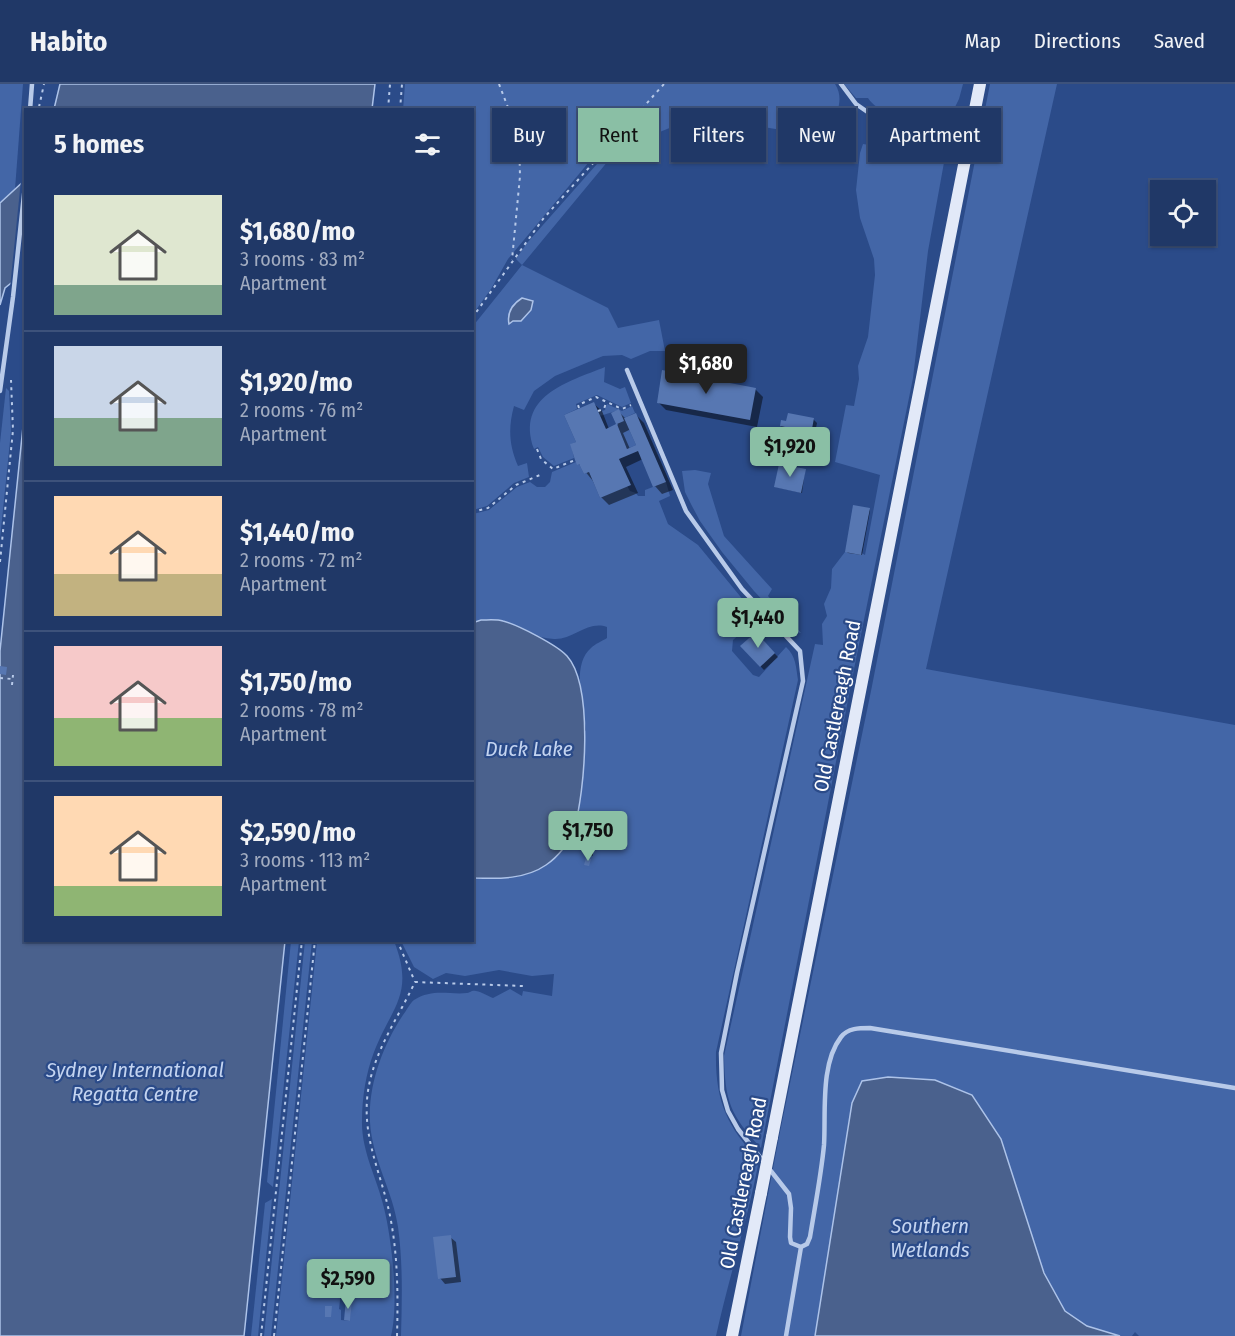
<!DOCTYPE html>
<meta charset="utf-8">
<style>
:root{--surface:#203867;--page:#2d4370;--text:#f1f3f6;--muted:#a2acc0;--line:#3d527b;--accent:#8abfa5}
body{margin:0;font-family:"Fira Sans Condensed",sans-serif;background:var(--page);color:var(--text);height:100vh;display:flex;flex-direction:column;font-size:22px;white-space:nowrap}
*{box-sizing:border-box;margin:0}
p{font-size:20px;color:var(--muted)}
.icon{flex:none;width:33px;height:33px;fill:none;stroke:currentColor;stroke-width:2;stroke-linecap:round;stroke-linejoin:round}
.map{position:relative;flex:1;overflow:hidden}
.details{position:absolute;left:24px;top:24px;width:450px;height:834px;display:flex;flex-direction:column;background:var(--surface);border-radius:0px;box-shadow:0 2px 4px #0004,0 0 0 2px var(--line)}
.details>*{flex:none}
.top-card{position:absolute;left:492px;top:24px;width:570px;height:54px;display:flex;gap:12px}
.fabs{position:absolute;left:1150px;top:96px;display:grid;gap:12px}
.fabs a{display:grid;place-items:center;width:66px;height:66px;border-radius:0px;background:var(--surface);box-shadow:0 2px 4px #0004,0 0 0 2px var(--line);font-size:30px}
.price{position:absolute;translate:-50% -51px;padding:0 14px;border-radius:6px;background:var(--accent);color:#111;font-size:20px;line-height:39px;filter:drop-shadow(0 2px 3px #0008)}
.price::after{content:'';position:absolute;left:50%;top:36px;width:18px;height:14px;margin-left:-9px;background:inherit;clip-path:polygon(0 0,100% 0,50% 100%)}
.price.active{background:#222;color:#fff}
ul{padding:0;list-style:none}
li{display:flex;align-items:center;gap:18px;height:150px;padding:0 30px}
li+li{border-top:2px solid var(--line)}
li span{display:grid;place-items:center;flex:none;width:168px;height:120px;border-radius:0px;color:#555}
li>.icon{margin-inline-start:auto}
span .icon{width:72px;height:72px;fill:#fffc;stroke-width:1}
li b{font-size:26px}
h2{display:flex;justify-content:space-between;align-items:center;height:72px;padding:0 30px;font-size:26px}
.chip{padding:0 21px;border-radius:0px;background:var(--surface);box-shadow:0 2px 4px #0004,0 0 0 2px var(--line);font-size:21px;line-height:54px}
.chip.active{background:var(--accent);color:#111}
header{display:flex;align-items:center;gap:36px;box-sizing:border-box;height:84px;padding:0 30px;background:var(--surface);border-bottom:2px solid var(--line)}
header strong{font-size:28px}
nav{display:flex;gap:33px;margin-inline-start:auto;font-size:21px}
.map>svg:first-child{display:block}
</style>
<header>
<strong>Habito</strong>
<nav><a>Map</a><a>Directions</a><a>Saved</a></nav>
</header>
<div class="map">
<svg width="1235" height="1252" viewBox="0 0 1235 1252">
<rect width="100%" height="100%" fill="#2b4b89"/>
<g fill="#4366a7" fill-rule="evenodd">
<path d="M0,0H23L15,105L0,119Z"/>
<path d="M405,0H835C844,14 837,25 835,40C834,45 835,50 835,55L699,32L618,65L522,181L608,224L618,244L659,236L665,267H650L631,275L622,271L603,272L555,292L534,307L524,326L514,322C508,344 509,361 518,382L527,379L529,393L514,399L487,422L473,426V242L522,181L516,175L527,159L620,54L625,52L619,46L609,54L508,175L491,205L473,230L472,26H403Z"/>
<path d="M844,0H963L959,15L952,29L945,31C921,30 883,37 868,14H856Z"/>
<path d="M990,0H1057L926,585L1235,641V1252H1139L1135,1248L1132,1252H1039L820,1225L815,1252H741L780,1048L871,607Z"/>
<path d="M885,41L941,54L946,60L945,73L928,167L913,294L854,585L761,1064C730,1031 725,1017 724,972L815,560L823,561L822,540L827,532L824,520L831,504L832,485L845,468L858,467L865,471L880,391L835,378L846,321L854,322L859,295L858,282L868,253L875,191L874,175L860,134L856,106L860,69L863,60L876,62L875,51Z"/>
<path d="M605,283L604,298L620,305L625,303L631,319L622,323L597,311L576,320L577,325L564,331L576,358L571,360L574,374L554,382L543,373L538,363L534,365C515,312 568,298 605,283Z"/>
<path d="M6,304L9,307L11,347L0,455V359Z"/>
<path d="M607,320L622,327L632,322L635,329L624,334L636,361L627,365L617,340L623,337L619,326L600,332L599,328L605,326Z"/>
<path d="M576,378L579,380L584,390L589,388L600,414L627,402L630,407L636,409L638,412H645V406L666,398L670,412L659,417L668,440L698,461L758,534L733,556L732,567L753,591L759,593L786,563C796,572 796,583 798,596L716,968C715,1015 726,1042 759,1076C748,1135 729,1193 716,1252H401C402,1216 403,1179 398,1143C393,1107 372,1075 370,1038C368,1001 383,961 403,931C407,926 410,919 414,916C433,904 449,911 467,909C472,908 471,906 476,907C482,908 488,912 493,914L510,905L522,912L523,907L552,912L554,890L532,892L499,886L465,892L446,889L433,895L414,883L401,857L472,856L473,792L586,646C583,623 571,581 591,564C595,560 602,557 607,554V543C588,536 573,556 554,555C522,554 508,527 473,539V430L489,426L517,403L530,398L537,403H545L550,398L552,388Z"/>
<path d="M695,386L711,389L708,400L724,452L772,505L768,512L801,549L791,547L754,507L722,468L700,437L692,422L685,408L682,387Z"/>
<path d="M321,856L394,857C415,910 392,922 374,968C366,989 362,1013 362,1036C361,1067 377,1094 384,1124C392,1157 399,1219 391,1252H276L317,858ZM344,1183L348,1189L346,1195V1215L351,1216L350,1237L341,1236V1226L339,1225Z"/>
<path d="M291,857H299L273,1103L267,1098Z"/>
<path d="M305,857H312L271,1252H264Z"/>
<path d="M272,1115L258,1252H251L265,1119Z"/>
</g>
<g fill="#4a618d" stroke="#adc3e9" stroke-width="1.5">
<path d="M60,0H375L372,25H54Z"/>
<path d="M25,96V188L5,204L0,221V119Z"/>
<path d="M522,214L533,217L531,226L521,237H513L509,240C507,230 511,221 522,214Z"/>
<path d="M25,323L26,856L285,857L244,1252H0V567Z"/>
<path d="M481,536C488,536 497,535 503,537C518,541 557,561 567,572C594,602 585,709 574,745C569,759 558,773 546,781C526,795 499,795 476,794L473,792L472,539Z"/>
<path d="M888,993L935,996L972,1011L1001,1055L1044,1189L1065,1227L1087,1242L1120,1252H815L852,1019L862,997Z"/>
</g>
<path fill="#2b4b89" d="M26,93L25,158L22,194L10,204L21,96Z"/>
<g fill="#0007" fill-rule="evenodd">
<path d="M755,305L763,313L757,343L666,326L658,318Z"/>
<path d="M594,320L602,327L609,345L618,341L613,330L618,327L626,335L636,331L644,339L673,406L662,410L655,402L643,375L626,383L638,409L609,421L601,413L593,397L579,380L578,358ZM631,345L638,362L630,365L623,349Z"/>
<path d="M813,335L817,339L813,358L789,354L781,342Z"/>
<path d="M805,386L802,409L776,403Z"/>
<path d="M869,425L870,427L862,471L848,469L846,467Z"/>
<path d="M756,550L778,573L764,586L742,563Z"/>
<path d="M588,767L593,769V772L588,770Z"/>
<path d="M450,1153L456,1158L461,1198L445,1200L440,1194Z"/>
</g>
<g fill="#5777b2">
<path d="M662,286L756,304L750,336L657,319Z"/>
<path d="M594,318L606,345L616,340L611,329L619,325L624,337L617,340L627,365L636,361L624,334L636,329L666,398L653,403L638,367L619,375L631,401L600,414L589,388L584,390L579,380L577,381L575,376L570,360L576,358L564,331Z"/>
<path d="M788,329L814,334L810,356L784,351L785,343L780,342L781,336L786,337Z"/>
<path d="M779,380L806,385L801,409L774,403Z"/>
<path d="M853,421L870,424L861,471L845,468Z"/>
<path d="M756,548L775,569L760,583L740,562Z"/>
<path d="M0,582L7,583L6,591L0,590Z"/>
<path d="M586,774L591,775L589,782L584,781Z"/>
<path d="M451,1151L456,1193L438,1195L433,1153Z"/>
<path d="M346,1215L352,1216L350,1237L344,1236Z"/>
<path d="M325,1222H332L331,1233H325Z"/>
</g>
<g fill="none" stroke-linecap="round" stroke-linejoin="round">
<g stroke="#b8cae9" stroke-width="2" stroke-dasharray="3 4.5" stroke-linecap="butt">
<path d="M499,0L519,52L520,92L512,176"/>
<path d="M39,23L44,0"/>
<path d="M388,26L390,0"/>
<path d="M400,26L402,0"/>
<path d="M472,234L543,135L664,0"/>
<path d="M579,324L578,321L596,313L622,325L631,321"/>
<path d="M598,327L604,325L606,319"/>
<path d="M537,365L541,375L553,385L575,376"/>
<path d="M472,428L488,424L516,401L540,391"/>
<path d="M0,478L13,346L11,296"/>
<path d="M0,594L12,595"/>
<path d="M12,601L13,591"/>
<path d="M397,856L415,898"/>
<path d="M261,1252L302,856"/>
<path d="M274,1252L315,856"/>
<path d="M397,1252C398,1214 398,1175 391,1137C383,1092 361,1055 368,1007C374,967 398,934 415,898L523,902"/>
</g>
<g stroke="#b8cae9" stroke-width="4.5">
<path d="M841,0L856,20L869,29L884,34L970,48"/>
<path d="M30,26L32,0"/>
<path d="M627,286L686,427L742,505L800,567L803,597L737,889L721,969L722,1006L728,1027L738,1045L789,1110L791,1124L790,1153L791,1159L801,1163L807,1160L810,1153C815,1122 821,1092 824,1061C826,1029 820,980 841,953C848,944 859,944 870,944L1235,1004"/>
<path d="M0,307L13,213L26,92"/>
<path d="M786,1252L801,1163"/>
</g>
<g stroke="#e2e9f8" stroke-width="12">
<path d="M772,1053L980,0"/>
<path d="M732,1252L761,1109"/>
</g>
<path stroke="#e2e9f8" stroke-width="12" d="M761,1109L772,1053"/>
</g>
<g text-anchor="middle" stroke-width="4.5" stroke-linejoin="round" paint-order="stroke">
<g font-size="20" fill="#fff" stroke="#2b4b89">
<text transform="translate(837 622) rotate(-79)" y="7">Old Castlereagh Road</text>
<text transform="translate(743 1099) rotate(-79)" y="7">Old Castlereagh Road</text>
</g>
<g font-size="21" font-style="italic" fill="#c4d4f0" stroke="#2b4b89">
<text x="529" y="672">Duck Lake</text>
<text x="135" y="993">Sydney International<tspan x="135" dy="24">Regatta Centre</tspan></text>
<text x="930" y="1149">Southern<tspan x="930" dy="24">Wetlands</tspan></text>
</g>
</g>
</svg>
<div class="fabs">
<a><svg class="icon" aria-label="locate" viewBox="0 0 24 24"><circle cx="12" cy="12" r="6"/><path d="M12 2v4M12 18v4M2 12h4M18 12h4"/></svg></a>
</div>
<b class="price active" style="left:706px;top:311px">$1,680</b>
<b class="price" style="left:790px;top:394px">$1,920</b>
<b class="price" style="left:758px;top:565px">$1,440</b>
<b class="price" style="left:588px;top:778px">$1,750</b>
<b class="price" style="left:348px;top:1226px">$2,590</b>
<div class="top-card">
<a class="chip">Buy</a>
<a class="chip active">Rent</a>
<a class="chip">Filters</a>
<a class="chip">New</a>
<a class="chip">Apartment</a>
</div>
<section class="details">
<h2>5 homes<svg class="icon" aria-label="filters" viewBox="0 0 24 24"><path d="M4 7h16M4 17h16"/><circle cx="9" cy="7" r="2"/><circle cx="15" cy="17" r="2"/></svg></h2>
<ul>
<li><span style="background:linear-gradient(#dfe7d0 75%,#7fa58c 0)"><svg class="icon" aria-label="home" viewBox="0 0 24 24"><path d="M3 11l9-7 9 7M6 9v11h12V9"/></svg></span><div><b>$1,680/mo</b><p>3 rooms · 83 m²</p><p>Apartment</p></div></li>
<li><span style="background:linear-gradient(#c9d6e8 60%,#7fa58c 0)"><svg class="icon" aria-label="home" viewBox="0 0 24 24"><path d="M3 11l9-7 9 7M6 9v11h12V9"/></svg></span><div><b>$1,920/mo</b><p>2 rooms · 76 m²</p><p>Apartment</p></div></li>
<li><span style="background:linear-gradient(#ffd9b3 65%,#c2b280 0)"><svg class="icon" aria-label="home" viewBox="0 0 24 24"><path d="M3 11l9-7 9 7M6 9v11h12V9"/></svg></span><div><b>$1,440/mo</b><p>2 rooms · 72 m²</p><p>Apartment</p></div></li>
<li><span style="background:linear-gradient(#f6c9c9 60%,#8fb573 0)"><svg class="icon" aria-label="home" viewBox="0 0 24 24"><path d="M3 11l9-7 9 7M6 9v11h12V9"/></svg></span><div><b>$1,750/mo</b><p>2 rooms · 78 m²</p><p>Apartment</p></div></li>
<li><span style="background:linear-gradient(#ffd9b3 75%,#8fb573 0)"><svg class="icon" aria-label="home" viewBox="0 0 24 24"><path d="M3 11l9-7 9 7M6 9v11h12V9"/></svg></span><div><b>$2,590/mo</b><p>3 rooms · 113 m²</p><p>Apartment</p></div></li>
</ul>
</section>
</div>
